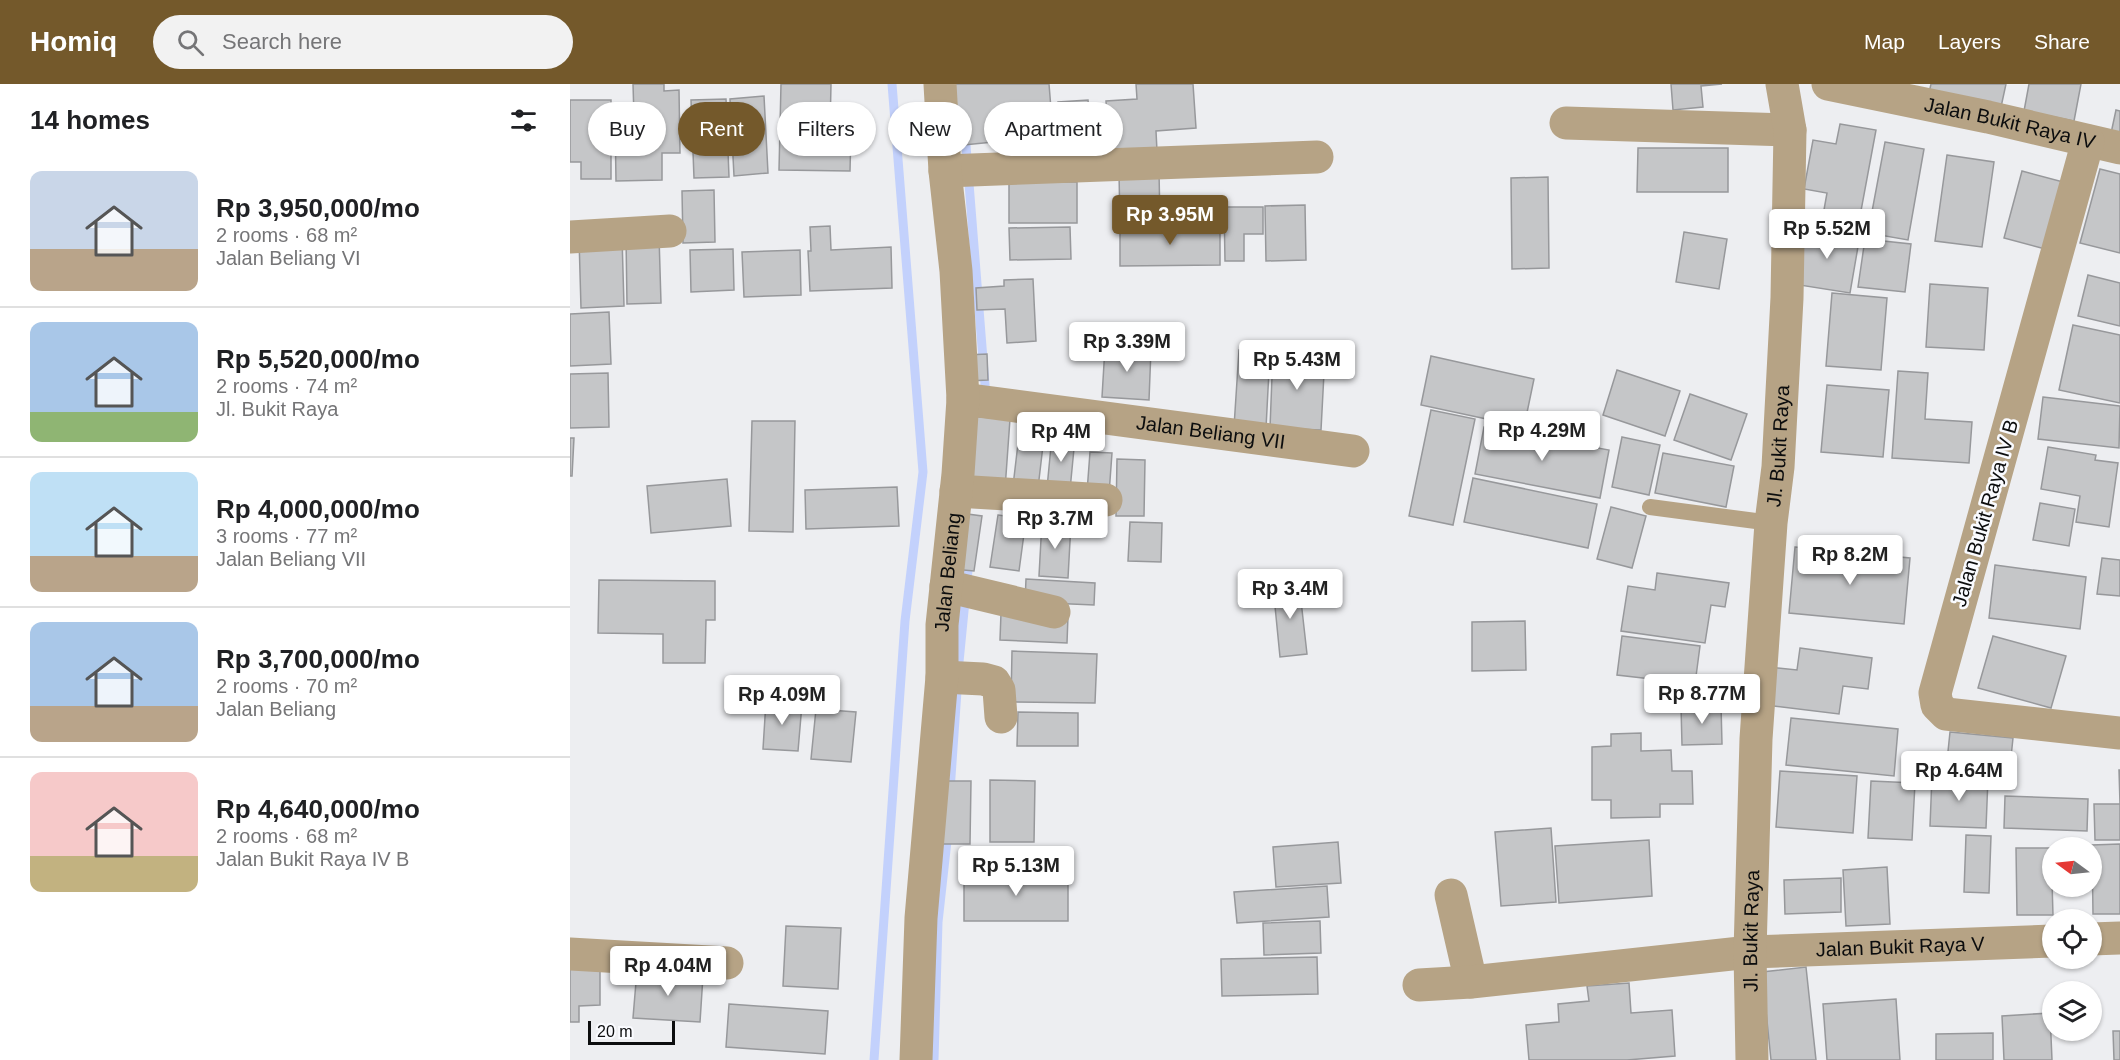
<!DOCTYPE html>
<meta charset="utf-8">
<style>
:root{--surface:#fff;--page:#f2f2f2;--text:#202124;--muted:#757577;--line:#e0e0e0;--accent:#74592b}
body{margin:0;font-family:Arial,sans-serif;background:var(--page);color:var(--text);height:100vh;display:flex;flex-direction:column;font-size:22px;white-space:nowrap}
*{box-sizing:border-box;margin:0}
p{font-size:20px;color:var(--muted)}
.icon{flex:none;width:33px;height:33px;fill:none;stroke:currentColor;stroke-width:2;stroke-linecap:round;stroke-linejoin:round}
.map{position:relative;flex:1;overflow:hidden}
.side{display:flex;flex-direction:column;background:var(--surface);width:570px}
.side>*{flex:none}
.top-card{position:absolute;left:18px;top:18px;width:570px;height:54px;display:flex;gap:12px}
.needle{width:39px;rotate:285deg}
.fabs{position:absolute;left:1472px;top:753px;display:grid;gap:12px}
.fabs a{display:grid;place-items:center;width:60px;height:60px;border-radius:50%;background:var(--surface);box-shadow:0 2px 4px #0004;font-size:30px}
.scale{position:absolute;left:18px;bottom:15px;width:87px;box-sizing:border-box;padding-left:6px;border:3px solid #0c0d0e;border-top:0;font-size:16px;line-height:21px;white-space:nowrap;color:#0c0d0e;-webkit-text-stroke:4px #fafbff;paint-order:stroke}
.price{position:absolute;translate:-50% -51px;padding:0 14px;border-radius:6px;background:#fff;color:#222;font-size:20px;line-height:39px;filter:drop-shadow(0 2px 3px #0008)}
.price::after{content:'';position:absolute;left:50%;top:36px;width:18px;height:14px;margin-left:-9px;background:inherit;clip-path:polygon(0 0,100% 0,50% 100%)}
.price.selected{background:var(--accent);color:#fff}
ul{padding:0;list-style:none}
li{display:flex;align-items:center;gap:18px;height:150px;padding:0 30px}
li+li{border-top:2px solid var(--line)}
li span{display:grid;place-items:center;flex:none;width:168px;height:120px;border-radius:12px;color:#555}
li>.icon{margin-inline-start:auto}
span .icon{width:72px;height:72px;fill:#fffc;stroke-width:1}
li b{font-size:26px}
h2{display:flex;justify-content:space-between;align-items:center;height:72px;padding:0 30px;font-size:26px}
.pill{padding:0 21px;border-radius:27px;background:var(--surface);box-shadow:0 2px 4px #0004;font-size:21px;line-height:54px}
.pill.selected{background:var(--accent);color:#fff}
header{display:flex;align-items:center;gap:36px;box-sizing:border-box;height:84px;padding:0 30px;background:var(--accent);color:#fff}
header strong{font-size:28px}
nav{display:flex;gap:33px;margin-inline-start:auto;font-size:21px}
.search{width:420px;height:54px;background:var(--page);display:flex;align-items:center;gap:15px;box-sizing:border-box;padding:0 21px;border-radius:33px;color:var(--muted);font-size:22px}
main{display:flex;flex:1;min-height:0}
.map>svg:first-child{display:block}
</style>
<header>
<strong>Homiq</strong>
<div class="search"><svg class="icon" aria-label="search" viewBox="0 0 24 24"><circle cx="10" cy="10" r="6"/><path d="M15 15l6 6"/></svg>Search here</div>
<nav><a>Map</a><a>Layers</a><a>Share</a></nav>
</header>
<main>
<section class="side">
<h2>14 homes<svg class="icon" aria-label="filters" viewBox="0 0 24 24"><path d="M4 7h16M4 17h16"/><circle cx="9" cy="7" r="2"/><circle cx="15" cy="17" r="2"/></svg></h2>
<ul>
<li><span style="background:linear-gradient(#c9d6e8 65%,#b9a48a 0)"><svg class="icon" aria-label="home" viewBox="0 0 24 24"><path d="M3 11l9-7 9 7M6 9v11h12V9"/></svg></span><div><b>Rp 3,950,000/mo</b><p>2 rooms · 68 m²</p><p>Jalan Beliang VI</p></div></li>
<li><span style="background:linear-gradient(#a9c7e8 75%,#8fb573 0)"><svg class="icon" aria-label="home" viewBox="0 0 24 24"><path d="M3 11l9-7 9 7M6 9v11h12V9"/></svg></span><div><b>Rp 5,520,000/mo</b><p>2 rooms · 74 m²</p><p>Jl. Bukit Raya</p></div></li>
<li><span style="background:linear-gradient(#bfe0f5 70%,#b9a48a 0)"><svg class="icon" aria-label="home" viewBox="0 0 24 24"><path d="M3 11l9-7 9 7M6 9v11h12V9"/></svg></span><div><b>Rp 4,000,000/mo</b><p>3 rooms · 77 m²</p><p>Jalan Beliang VII</p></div></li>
<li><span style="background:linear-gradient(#a9c7e8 70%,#b9a48a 0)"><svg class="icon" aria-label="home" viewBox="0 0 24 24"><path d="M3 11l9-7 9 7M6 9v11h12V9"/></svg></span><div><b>Rp 3,700,000/mo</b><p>2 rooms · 70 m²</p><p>Jalan Beliang</p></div></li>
<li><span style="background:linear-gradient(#f6c9c9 70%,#c2b280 0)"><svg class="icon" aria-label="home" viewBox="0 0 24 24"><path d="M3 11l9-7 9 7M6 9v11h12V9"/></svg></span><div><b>Rp 4,640,000/mo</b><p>2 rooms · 68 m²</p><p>Jalan Bukit Raya IV B</p></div></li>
</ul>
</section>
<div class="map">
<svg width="1550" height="976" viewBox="0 0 1550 976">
<rect width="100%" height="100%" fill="#edeef1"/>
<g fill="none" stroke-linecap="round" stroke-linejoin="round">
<g stroke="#c3d1fc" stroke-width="9">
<path d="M395,49L416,313"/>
<path d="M388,588L399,476"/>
<path d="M380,707L387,607"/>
<path d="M304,976L335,537L353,388L322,0"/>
<path d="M364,976L368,838L378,748"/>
</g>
</g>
<g fill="#c5c6c8" stroke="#97989b" stroke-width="1.5">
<path d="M63,0H94V7L109,6L110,69H92V96L46,97L45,33H64Z"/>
<path d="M211,0H261L260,46L281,47L280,87L209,86Z"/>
<path d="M378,0H479L482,37L432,43L433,57L384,62Z"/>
<path d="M566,0H623L626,44L586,47L587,67L539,71L536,17L567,15Z"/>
<path d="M1101,0H1152L1131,2L1133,23L1103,26Z"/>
<path d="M1361,0H1436L1431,23L1359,9Z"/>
<path d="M1459,0H1511L1504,37L1454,27Z"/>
<path d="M194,12L198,89L164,92L160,15Z"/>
<path d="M156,15L159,93L124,94L121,16Z"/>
<path d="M0,16H41V95H11V78H0Z"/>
<path d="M518,16L523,66L492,68L488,18Z"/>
<path d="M1546,26L1550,27V56L1540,54Z"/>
<path d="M1270,40L1306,46L1288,143L1252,137L1257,109L1234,105L1243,56L1266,60Z"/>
<path d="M1315,58L1354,65L1338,156L1298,149Z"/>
<path d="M1068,64H1158V108H1067Z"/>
<path d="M1377,71L1424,78L1412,163L1365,157Z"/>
<path d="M1530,85L1550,90V169L1510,159Z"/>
<path d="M589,87L590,139L550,141L549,88Z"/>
<path d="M1452,87L1497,99L1479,166L1434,154Z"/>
<path d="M978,93L979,184L942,185L941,94Z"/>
<rect x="439" y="98" width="68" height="41"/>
<path d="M144,106L145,158L113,159L112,107Z"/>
<path d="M735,121L736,176L696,177L695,122Z"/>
<path d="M654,123H693V150H674V177H655Z"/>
<path d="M260,142L261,166L321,163L322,204L240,207L238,167H241L240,143Z"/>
<path d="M1234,142L1290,151L1280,209L1223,200Z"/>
<path d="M500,143L501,175L440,176L439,144Z"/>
<path d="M650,143V181L550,182V144Z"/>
<path d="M1114,148L1157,155L1149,205L1106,198Z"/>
<path d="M89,152L91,219L57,220L56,153Z"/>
<path d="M52,153L54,222L11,224L9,154Z"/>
<path d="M1295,155L1341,160L1335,208L1288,203Z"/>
<path d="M163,165L164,206L121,208L120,166Z"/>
<path d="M230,166L231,211L174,213L172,168Z"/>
<path d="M1518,191L1550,199V242L1508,232Z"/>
<path d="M463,195L466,257L437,259L435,225L407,226L406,204L434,202V196Z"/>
<path d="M1360,200L1418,204L1414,266L1356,263Z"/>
<path d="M1262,209L1317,214L1311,286L1256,282Z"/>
<path d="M39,228L41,280L0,282V230Z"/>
<path d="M1503,241L1550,251V319L1489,306Z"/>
<path d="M535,263L581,265L579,316L532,313Z"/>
<path d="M669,266L700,267L696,344L664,343Z"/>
<path d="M703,267L755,270L751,346L700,344Z"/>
<path d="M417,270L418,296L397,297L396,271Z"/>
<path d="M861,272L964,295L954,343L851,321Z"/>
<path d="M1047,286L1110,307L1095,352L1033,331Z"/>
<path d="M1328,287L1358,289L1355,335L1402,338L1399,379L1322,374Z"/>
<path d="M38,289L39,343L0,344V290Z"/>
<path d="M1257,301L1319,306L1313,373L1251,368Z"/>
<path d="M1120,310L1177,330L1161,376L1104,356Z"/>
<path d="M1473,313L1550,322L1549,364L1468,355Z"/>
<path d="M861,326L905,335L883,441L839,432Z"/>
<path d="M395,332L440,335L435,405L389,401Z"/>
<path d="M182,337H225L223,448L179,447Z"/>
<path d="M914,343L1039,366L1030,414L905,390Z"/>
<path d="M449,351L474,353L468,404L443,402Z"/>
<path d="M482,352L505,354L500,406L477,404Z"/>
<path d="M1052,353L1090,361L1079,411L1042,403Z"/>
<path d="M0,354H4L2,392H0Z"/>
<path d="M1478,363L1526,371L1525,376L1548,379L1539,443L1506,438L1510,412L1471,405Z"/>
<path d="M520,368L542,369L539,410L517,408Z"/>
<path d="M1093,369L1164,382L1156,423L1085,409Z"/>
<path d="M547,375L575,376L574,432H546Z"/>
<path d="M903,394L1027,420L1018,464L894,438Z"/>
<path d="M157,395L161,442L81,449L77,402Z"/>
<path d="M327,403L329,442L236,445L235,406Z"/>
<path d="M1470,419L1505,425L1499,462L1463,456Z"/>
<path d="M1041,423L1076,432L1062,484L1027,475Z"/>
<path d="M390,429L412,432L404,487L383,485Z"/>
<path d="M428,431L456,435L449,487L420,483Z"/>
<path d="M472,437L501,439L498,494L469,492Z"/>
<path d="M560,438L592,439L591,478L558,477Z"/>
<path d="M1225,463L1340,474L1334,540L1219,529Z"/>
<path d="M1532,474L1550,476V512L1527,510Z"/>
<path d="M1425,481L1516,493L1510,545L1419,534Z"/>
<path d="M1087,489L1159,499L1155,523L1141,521L1135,559L1051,547L1058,502L1085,506Z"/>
<path d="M456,495L525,499L524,521L455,518Z"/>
<path d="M29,496L145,497V536H136L135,579H93V550L28,549Z"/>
<path d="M729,499L737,570L710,573L703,502Z"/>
<path d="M431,529L498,532L497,559L430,556Z"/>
<path d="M955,537L956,586L902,587V538Z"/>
<path d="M1052,552L1130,562L1125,600L1047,591Z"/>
<path d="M1423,552L1496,572L1481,624L1408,604Z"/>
<path d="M1230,564L1302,574L1298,605L1273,602L1269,630L1195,621L1199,583L1227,586Z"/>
<path d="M442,567L527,570L525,619L441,618Z"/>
<path d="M196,617L232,620L228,667L193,665Z"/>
<path d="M1151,621L1152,660L1112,661L1111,623Z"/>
<path d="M246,625L286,628L281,678L241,675Z"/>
<path d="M448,628L508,629V662H447Z"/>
<path d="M1221,634L1328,645L1324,692L1216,681Z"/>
<path d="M1380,648L1443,654L1440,683L1377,677Z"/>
<path d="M1071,649V667L1101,666L1102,687H1122L1123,720H1090V733L1041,734V716H1022V663L1041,662V650Z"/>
<path d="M1549,686H1550V756H1525L1524,720H1550Z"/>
<path d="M1210,687L1287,692L1283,749L1206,743Z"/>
<path d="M1362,692L1418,694L1416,744L1360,742Z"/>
<path d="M420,696L465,697L464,758H420Z"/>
<path d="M366,697H401L400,760H365Z"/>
<path d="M1301,697L1345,699L1342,756L1298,754Z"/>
<path d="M1435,712L1518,715L1517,747L1434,744Z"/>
<path d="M981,744L986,818L931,822L925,748Z"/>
<path d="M1396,751L1421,752L1419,809L1394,808Z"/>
<path d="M1079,756L1082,812L989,819L985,762Z"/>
<path d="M768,758L771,799L706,803L703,763Z"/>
<path d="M1550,760V830H1523L1522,761Z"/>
<path d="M1446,764H1481L1483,831H1447Z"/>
<path d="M1317,783L1320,840L1276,842L1273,786Z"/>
<path d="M498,789V837H394V790Z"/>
<path d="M1271,794V828L1215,830L1214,796Z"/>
<path d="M757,802L759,833L667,839L664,808Z"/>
<path d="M750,837L751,869L694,871L693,839Z"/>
<path d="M216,842L271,844L268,905L213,902Z"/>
<path d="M747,873L748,910L652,912L651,875Z"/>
<path d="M30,876V921L9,922V938H0V877Z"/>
<path d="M1236,883L1246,976H1201L1192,888Z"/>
<path d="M67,886L133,892L130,938L63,934Z"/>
<path d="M1059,899L1061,929L1102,926L1105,972L1057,976H959L956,941L989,938L988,920L1019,917L1017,902Z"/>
<path d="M1326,915L1330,976H1257L1253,920Z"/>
<path d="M159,920L258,927L255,970L156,963Z"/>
<path d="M1480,929L1482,976H1434L1432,932Z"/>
<path d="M1543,947H1550V976H1544Z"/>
<path d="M1423,949V976H1366V950Z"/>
</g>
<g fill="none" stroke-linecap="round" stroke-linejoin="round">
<path stroke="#b6a385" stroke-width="16" d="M1080,423L1201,439"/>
<g stroke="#b6a385" stroke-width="33">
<path id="s1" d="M1258,0L1418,33L1550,64"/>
<path d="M996,39L1220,46"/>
<path d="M1518,57L1365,609L1367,621L1376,630L1550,649"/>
<path d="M375,87L747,73"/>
<path d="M0,153L100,147"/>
<path id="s2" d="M393,315L783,367"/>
<path d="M386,407L536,416"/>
<path d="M376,502L484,528"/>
<path d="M372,593L413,595L424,598L429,606L431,633"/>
<path d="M881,811L901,898"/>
<path d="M1521,855L1550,854"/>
<path d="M0,870L157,879"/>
<path id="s3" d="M849,901L901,898L1180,868L1482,857"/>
<path id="s4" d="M1182,976L1180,868L1186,655L1201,439L1208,383L1217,214L1220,46L1212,0"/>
</g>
<path stroke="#b6a385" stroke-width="33" id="s5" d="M346,976L351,834L372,593V541L388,390L393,315L386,187L375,87L370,0"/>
</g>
<g text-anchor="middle" stroke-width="5" stroke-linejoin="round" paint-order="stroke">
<g font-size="20" fill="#0c0d0e" stroke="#fafbff">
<text dy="7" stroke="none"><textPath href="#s1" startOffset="186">Jalan Bukit Raya IV</textPath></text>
<text dy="7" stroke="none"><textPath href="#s2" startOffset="250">Jalan Beliang VII</textPath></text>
<text dy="7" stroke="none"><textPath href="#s4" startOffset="615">Jl. Bukit Raya</textPath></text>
<text transform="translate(1415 429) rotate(-74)" y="7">Jalan Bukit Raya IV B</text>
<text dy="7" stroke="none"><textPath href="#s5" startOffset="489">Jalan Beliang</textPath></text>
<text dy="7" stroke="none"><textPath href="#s4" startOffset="129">Jl. Bukit Raya</textPath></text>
<text dy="7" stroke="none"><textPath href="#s3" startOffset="483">Jalan Bukit Raya V</textPath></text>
</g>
</g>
</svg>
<div class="fabs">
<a><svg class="needle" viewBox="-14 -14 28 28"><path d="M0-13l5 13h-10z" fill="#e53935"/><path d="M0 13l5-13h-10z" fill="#757577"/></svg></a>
<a><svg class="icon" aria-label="locate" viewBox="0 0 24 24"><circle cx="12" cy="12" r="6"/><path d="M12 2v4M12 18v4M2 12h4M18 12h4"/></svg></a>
<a><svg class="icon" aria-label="layers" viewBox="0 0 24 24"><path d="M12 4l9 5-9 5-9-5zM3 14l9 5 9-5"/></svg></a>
</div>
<div class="scale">20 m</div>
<b class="price selected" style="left:600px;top:162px">Rp 3.95M</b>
<b class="price" style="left:1257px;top:176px">Rp 5.52M</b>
<b class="price" style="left:557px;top:289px">Rp 3.39M</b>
<b class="price" style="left:727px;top:307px">Rp 5.43M</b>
<b class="price" style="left:972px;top:378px">Rp 4.29M</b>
<b class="price" style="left:491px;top:379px">Rp 4M</b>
<b class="price" style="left:485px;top:466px">Rp 3.7M</b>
<b class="price" style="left:1280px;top:502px">Rp 8.2M</b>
<b class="price" style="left:720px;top:536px">Rp 3.4M</b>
<b class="price" style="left:1132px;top:641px">Rp 8.77M</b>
<b class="price" style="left:212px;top:642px">Rp 4.09M</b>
<b class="price" style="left:1389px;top:718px">Rp 4.64M</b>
<b class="price" style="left:446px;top:813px">Rp 5.13M</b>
<b class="price" style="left:98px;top:913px">Rp 4.04M</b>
<div class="top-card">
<a class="pill">Buy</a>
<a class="pill selected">Rent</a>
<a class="pill">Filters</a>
<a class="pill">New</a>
<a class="pill">Apartment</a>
</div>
</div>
</main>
